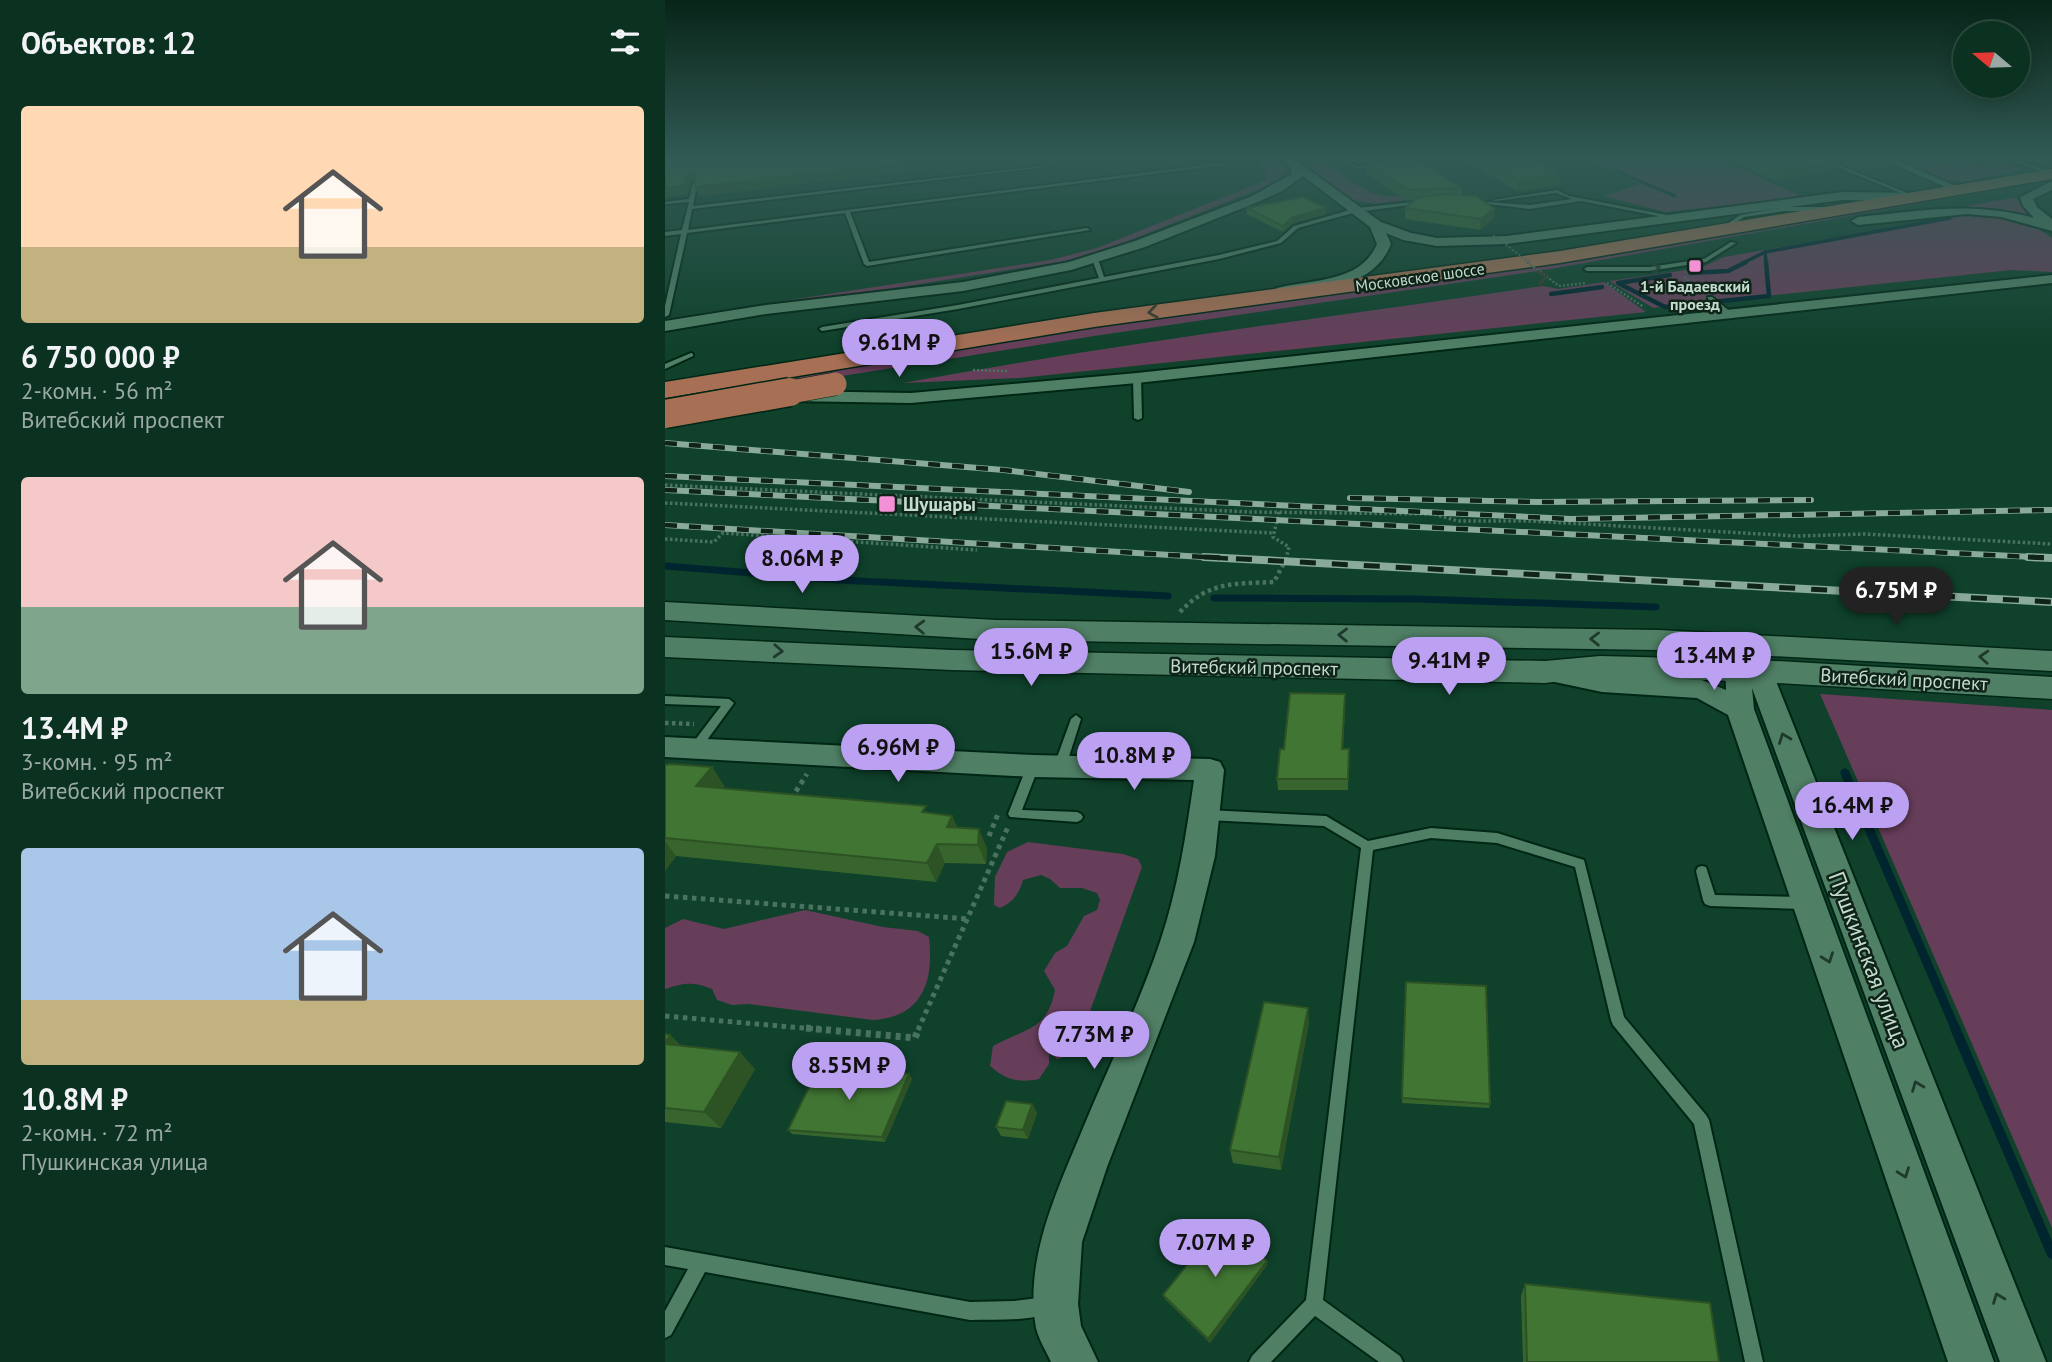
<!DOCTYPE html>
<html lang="ru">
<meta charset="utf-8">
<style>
:root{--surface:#0b3120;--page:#143929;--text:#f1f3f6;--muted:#9aa9a5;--line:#2b4c3e;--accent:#bca0f2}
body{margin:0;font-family:"PT Sans",sans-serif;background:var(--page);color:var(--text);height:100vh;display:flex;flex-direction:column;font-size:26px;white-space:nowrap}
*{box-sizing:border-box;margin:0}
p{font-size:23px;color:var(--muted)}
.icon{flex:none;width:38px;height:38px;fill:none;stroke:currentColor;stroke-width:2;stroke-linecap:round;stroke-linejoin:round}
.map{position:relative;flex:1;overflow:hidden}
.details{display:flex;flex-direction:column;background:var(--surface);width:665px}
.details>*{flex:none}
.needle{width:46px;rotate:289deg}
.fabs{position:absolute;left:1288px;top:21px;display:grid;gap:14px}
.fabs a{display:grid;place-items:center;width:77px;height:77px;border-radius:50%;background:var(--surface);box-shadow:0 4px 18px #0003,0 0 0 2px var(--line);font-size:35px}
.price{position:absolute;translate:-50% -60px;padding:0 16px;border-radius:24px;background:var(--accent);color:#111;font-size:23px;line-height:46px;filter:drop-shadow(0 2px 4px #0008)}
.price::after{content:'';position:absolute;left:50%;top:42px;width:21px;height:16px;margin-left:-10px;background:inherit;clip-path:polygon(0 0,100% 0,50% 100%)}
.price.current{background:#222;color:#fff}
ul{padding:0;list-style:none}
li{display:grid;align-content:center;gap:14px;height:371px;padding:0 21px}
li span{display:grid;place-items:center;height:217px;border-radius:7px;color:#555}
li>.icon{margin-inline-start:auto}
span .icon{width:126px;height:126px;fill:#fffc;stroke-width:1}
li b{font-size:30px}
h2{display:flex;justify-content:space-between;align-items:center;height:84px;padding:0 21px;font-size:30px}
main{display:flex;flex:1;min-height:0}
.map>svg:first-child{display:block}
</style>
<main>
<section class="details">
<h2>Объектов: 12<svg class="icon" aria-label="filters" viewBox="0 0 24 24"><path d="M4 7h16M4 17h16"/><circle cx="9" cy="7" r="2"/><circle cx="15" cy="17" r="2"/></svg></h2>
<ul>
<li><span style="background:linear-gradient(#ffd9b3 65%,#c2b280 0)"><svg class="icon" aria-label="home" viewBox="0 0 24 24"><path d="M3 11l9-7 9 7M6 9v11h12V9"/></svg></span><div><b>6 750 000 ₽</b><p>2-комн. · 56 m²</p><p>Витебский проспект</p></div></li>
<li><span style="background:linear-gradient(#f6c9c9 60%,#7fa58c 0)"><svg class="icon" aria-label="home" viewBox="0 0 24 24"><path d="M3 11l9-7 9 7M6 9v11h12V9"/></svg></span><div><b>13.4M ₽</b><p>3-комн. · 95 m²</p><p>Витебский проспект</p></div></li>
<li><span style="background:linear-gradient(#a9c7e8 70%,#c2b280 0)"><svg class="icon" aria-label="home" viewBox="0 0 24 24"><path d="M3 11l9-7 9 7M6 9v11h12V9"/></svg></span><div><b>10.8M ₽</b><p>2-комн. · 72 m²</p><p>Пушкинская улица</p></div></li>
</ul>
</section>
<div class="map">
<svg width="1387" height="1362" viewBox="0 0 1387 1362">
<rect width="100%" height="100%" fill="#0f412b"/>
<g fill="#673e5a">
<path d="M593,159H613L622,166C619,180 607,183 595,189L450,246L401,261L0,324V319L385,260L432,248L601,180L600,171Z"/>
<path d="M924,159H1053L1138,197L1000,212L939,196L975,184Z"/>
<path d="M1226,159H1262L1274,163L1299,160L1313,164L1329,160L1344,163L1356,170L1298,182C1272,180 1250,169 1226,159Z"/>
<path d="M642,161L670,164L664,165C702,192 709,201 757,194L760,197L712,204L686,200L636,166Z"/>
<path d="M1371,180L1376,182L886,269L429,336L158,379L122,378L405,329L884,265Z"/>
<path d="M1347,198H1351L1363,216L1301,206Z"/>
<path d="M1299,215C1331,215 1360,218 1387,238V272L1346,270L988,308L944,281L1035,268L1059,257Z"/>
<path d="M939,282L981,312L355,378L238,383C450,344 664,317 878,286L893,289Z"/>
<path d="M1156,694L1387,710V1228L1155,694Z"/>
<path d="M363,842L458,854L473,859L477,867L414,1042L405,1055L392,1059L384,1052V1064L374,1079C353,1083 341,1080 325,1066L328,1046C359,1028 382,1032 390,990L379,971L390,953L402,946L419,916L432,910L435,900L432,893L417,888H395L385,879L376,875L358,880C354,894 348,902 335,908L329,905L330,877L342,852Z"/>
<path d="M140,910L218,927L253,931L264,937C269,981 258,1017 208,1020L83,1004L67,1005L52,1000L47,989C29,981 18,983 0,989V928L18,919L59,929Z"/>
</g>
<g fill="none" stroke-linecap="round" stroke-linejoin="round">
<g stroke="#00252f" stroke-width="3.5">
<path d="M951,171L1010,196"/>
<path d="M1100,252L1101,263"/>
<path d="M1078,263L1100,252L1285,218"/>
</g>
<g stroke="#00252f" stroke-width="4.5">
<path d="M1025,273L1063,271L1081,262"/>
<path d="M1005,275L953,283L1000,307L1104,296L1101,262"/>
<path d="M886,294L937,287"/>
</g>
<g stroke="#00252f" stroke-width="7">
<path d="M0,566L174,580L503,596"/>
<path d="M549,598L751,599L991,607"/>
</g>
<path stroke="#00252f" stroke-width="9" d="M1180,773L1291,1030"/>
<path stroke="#00252f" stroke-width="10" d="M1290,1028L1387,1254"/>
<g stroke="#002615" stroke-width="4">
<g id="service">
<path d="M669,159H676L693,167L715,164L717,165L693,169Z"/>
<path d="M1152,159H1159L1252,197L1248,198Z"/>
<path d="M1340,159H1348L1387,172V175Z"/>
<path d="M565,162L567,164L185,212L204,262L422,228L425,230L202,266L199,264L180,213L22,233L4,315L0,317V306L16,234L0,236V232L17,230L24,202L0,204V202L24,199L28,183L32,184L28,206L386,165L388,166L27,209L23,230Z"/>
<path d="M892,190L904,196L1012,217L1009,219L916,201L865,209L806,202L808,201L865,205L907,199L891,193L830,201L828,200Z"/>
<path d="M757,201L759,203L692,212L633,228L616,243L554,259L293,309L157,331L154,329L157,327L293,305L434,278L427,259L430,257L433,259L439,277L554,255L612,241L629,226L692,208Z"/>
<path d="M1120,207H1160L1163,209L1160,211H1120L1079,217L1060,230L1055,229L1075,215Z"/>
<path d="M1066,242L1071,243L1041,262L984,271H922L919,269L922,267H984L1039,259Z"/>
<path d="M1043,297H1047L1067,313V315H1063L1043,299Z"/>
<path d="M26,353L28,354V356L0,369V364Z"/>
<path d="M472,376L476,378L477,418L473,420L469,418L468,378Z"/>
<path d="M0,696L64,699L69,703L34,751H26L24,748L56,706L0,704Z"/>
<path d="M411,715L416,719L401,766L399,769H391L389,766L406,719Z"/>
<path d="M368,762L372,763L374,766L357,810L412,812L416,814L418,817L416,820L412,822L345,817L343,814L362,766L364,763Z"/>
<path d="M542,810L661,816L703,841L766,828L832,833L919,860L959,1017L1041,1115L1044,1120L1098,1362H1080L1029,1124L948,1025L946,1020L910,867L832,843L766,838L708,850L658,1300L735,1356L738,1362H714L650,1316L606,1362H584L587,1356L641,1300L696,848L659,826L542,820L538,818L536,815L538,812Z"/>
<path d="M1037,866L1041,867L1050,895L1140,897L1145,899L1147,903L1145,907L1140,909L1045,906L1040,904L1038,900L1031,871L1033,867Z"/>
<path d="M0,1247L305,1302L349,1301L381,1297L387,1300L390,1306L387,1312C363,1322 331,1319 305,1320L40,1272L6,1335L0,1338V1311L23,1269L0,1265Z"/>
</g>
</g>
<g stroke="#002615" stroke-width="3">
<path id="minor" d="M1216,159H1229L1300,190L1292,192Z"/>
</g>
<g stroke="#002615" stroke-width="4">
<g id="tertiary">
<path d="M629,159L716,222L746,233L772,238L842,236L1177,192L1250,193L1256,197L1250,201L1177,200L842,244L772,246L738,240L721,233L726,244C709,288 657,288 617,296L612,294L609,291L612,288C647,279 696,283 712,244L705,227L638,176L617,191L593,202L480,247L406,270L298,291L101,314L0,331V321L101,305L298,282L404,262L470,241L585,197L627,174L626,168L617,160Z"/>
<path d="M1387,181V190L1368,199L1372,207L1387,219V231L1336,217L1302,214L1193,225L1186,221L1193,217C1256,211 1306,201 1369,218L1358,206L1355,197Z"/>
<path d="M1387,275V283L472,383L246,403L125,401L116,396L125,391L246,393L472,373Z"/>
<path d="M1072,636L1081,638L1107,671L1381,1362H1335L1087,688L1089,709L1329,1362H1283L1063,715L1032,698L937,692L871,678L867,672L871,666L880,663L937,674L1037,680L1061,690L1059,644L1063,638Z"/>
<path d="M0,737L368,755L545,759L555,762L559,770L550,856L529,942L442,1167L417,1242L413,1304L416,1326L433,1362H386C381,1351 374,1340 371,1328C359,1261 391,1193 416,1133C442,1070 473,1007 495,942C513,889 521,835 529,780L368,777L0,757Z"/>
</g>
</g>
<g stroke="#002615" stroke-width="3">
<g id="secondary">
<path d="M0,602L332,620L994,630L1387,651V671L994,650L332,640L0,620Z"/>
<path d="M0,637L287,650L880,661L935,656L1094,660L1387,677V699L1094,682L935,676L880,683L287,670L0,657Z"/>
</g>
</g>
<g stroke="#002615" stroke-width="3">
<path id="trunk" d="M1387,169V179L895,263L429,327L0,398V382L429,313L895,251Z"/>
</g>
<g stroke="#497360" stroke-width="2.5" stroke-dasharray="2 2" stroke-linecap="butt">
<path d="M1019,277L1036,292"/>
<path d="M942,283L979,307"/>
<path d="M894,286L921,283"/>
<path d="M308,370L342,371"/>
</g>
<g stroke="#497360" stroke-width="3.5" stroke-dasharray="2.5 2.5" stroke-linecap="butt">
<path d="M0,485L586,512L769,514L793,521H866L1132,536L1200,534L1387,544"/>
<path d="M0,503L607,533"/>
<path d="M614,512L608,537L624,547L621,559"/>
<path d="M0,539L49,542L58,533L312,550"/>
</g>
<g stroke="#497360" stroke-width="4.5" stroke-dasharray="3.5 3.5" stroke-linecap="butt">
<path d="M515,612C544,581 569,584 609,582L622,557"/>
<path d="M0,723L29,724"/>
</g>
<g stroke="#497360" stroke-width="5" stroke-dasharray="4.5 4.5" stroke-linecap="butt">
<path d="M126,799L142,774"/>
<path d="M324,836L333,814"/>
<path d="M0,896L304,919"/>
<path d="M0,1016L161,1030"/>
<path d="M253,1030L343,827"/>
</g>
<path stroke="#497360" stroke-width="7" stroke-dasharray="5 5" stroke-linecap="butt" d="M141,1028L250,1038L254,1028"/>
<use href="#service" fill="#4f7f65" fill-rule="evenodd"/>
<use href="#minor" fill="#4f7f65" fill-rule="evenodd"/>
<use href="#tertiary" fill="#4f7f65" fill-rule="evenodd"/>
<use href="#secondary" fill="#4f7f65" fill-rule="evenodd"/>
<use href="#trunk" fill="#a76f54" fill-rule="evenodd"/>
<g stroke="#8aab9a" stroke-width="6">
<g id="rail-far1">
<path d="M0,443L339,470L524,492"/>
<path d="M0,476L906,519L1387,510"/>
<path d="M0,490L1387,558"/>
<path d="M685,498L873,502L1146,500"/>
<path d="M0,525L572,559"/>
</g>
</g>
<g stroke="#8aab9a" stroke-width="8">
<g id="rail">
<path d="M539,557L1387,602"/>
<path d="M1363,557L1387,558"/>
</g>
</g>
<use href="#rail-far1" stroke="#0f2319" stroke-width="4.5" stroke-dasharray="12" stroke-linecap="butt"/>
<use href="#rail" stroke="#0f2319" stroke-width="5" stroke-dasharray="16" stroke-linecap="butt"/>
<g stroke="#002615" stroke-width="24" stroke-linecap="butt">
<path id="trunk-bridge-far1" d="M115,394L170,384"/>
</g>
<g stroke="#002615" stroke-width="31" stroke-linecap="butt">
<path id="trunk-bridge" d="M0,414L125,392"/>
</g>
<path stroke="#497360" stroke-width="2" stroke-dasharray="2 2" stroke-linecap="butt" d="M828,235L865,263"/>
<path stroke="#497360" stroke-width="2.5" stroke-dasharray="2 2" stroke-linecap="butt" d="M862,262L894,286"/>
<use href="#trunk-bridge-far1" stroke="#a76f54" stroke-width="23"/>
<use href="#trunk-bridge" stroke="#a76f54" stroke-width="28"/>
</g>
<g fill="#37652d">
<path d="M0,159H347L34,196L30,181L29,180L25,182L23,194L0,197Z"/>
<path d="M798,159H900L899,167L885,169L895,175L894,185L852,191Z"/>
<path d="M1060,159H1229L1226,166L1191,168L1173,163L1171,170L1111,180Z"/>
<path d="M1236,159H1262L1244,163Z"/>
<path d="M701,163L797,188V195L829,208L828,219L815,230L740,219V208L749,200L742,201L701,173Z"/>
<path d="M582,208H661V214L628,223L618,232L582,214Z"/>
<path d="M680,704L678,749H684L683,790H613L612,779Z"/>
<path d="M0,765L47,767L59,786L57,789L264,813L293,828L322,848L321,864L280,863L271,882L11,856L0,871Z"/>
<path d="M741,982L825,1104L824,1108L737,1103Z"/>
<path d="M644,1023L616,1170L568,1163L565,1150Z"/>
<path d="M0,1034L5,1035L15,1045L90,1069L56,1128L0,1122Z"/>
<path d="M244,1074L247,1079L220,1142L127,1134L123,1130Z"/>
<path d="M367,1104L372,1113L363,1139L336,1136L331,1127Z"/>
<path d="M602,1261V1265L545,1343L500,1299L498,1295Z"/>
<path d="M860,1284L1054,1362H858L856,1296Z"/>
</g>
<g fill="#2d5224">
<path d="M273,159H347L34,196L30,187Z"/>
<path d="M885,159H900L899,167L869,172L871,161Z"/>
<path d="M1246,159H1262L1244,163Z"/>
<path d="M1174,161L1171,170L1111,180L1114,171Z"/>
<path d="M25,172L29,180L25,182L23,194L1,197L0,188Z"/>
<path d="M895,175L894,185L852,191L853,180Z"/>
<path d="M661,208V214L628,223L618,232V226L628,217Z"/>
<path d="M829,208L828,219L815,230L816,219Z"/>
<path d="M47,767L59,786L44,805L31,786Z"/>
<path d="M287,816L296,834L290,846L282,827Z"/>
<path d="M314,829L322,848L321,864L313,845Z"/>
<path d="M0,841L11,856L0,871Z"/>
<path d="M272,844L280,863L271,882L262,863Z"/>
<path d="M643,1008L644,1023L616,1170L614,1157Z"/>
<path d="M5,1035L22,1052L0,1044Z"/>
<path d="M75,1052L90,1069L56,1128L39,1112Z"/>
<path d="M244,1074L247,1079L220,1142L217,1137Z"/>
<path d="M367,1104L372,1113L363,1139L358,1130Z"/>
<path d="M602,1261V1265L545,1343L543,1339Z"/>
</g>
<g fill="#407534" stroke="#2d5224" stroke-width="2">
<path d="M0,159H273L30,187L31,174L25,172L22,174L19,185L0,188Z"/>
<path d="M726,159H752L797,188L743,190L701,163Z"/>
<path d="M816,159H885L871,161L895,175L853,180Z"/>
<path d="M1084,159H1170L1174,161L1114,171Z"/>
<path d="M779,194L811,196L829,208L816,219L740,208L753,197Z"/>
<path d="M638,197L661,208L628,217L618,226L582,208Z"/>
<path d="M625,693L680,694L677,749H684L683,779H612L615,749H619Z"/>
<path d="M5,764L47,767L31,786L261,806L257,812L287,816L282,827L314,829L313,845L272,844L262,863L0,838V765Z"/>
<path d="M741,982L821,986L825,1104L737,1098Z"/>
<path d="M599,1002L643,1008L614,1157L565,1150Z"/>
<path d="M0,1034L5,1035L0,1043Z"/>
<path d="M0,1044L75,1052L39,1112L0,1108Z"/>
<path d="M154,1067L244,1074L217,1137L123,1130Z"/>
<path d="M341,1101L367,1104L358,1130L331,1127Z"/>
<path d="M557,1221L602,1261L543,1339L498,1295Z"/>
<path d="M860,1284L1045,1303L1054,1362H862Z"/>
</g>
<defs><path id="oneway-chevron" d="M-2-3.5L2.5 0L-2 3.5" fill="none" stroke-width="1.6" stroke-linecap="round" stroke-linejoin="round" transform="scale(1.75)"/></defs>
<g stroke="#1f3a2c">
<use href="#oneway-chevron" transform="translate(990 268) rotate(-7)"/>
<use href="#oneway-chevron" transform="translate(255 627) rotate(-178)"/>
<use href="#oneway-chevron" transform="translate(678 635) rotate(-179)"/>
<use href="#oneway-chevron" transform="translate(930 639) rotate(-179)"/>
<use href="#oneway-chevron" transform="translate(113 651) rotate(3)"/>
<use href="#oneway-chevron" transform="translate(1319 657) rotate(-177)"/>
<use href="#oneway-chevron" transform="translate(1119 738) rotate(-111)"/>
<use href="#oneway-chevron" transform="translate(1163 958) rotate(70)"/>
<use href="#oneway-chevron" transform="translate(1252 1086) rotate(-111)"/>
<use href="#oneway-chevron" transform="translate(1239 1173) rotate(70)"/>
<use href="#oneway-chevron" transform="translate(1333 1298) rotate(-111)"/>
</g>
<g stroke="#3d3a2b">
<use href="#oneway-chevron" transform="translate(877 277) rotate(-9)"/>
<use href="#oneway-chevron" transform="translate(488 312) rotate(172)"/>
</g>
<linearGradient id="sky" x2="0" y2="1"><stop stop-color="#082418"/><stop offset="0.45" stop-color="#315a55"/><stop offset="1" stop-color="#315a55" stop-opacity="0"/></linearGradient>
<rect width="1387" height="350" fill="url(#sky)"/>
<g fill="#f491d4" stroke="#0f2319" stroke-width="2.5">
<rect x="1023" y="259" width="14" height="14" rx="3.5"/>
<rect x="213" y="495" width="18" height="18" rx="3.5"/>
</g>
<g text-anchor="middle" stroke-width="5" stroke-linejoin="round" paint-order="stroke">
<g font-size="16" fill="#c3dcce" stroke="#0f2319">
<text transform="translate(755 277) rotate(-8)" y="6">Московское шоссе</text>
</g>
<g font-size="16" font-weight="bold" fill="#c3dcce" stroke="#0f2319">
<text x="1030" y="292">1-й Бадаевский<tspan x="1030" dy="18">проезд</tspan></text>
</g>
<g font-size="19" font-weight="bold" fill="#c3dcce" stroke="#0f2319" text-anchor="start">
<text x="238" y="511">Шушары</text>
</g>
<g font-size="19" fill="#c3dcce" stroke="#0f2319">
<text transform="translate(589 667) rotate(1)" y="7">Витебский проспект</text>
<text transform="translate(1239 679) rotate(3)" y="7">Витебский проспект</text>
</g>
<g font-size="23" fill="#c3dcce" stroke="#0f2319">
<text transform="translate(1204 960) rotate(69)" y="8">Пушкинская улица</text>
</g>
</g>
</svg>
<div class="fabs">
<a><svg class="needle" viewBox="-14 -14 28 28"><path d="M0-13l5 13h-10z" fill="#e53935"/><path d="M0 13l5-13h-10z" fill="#9aa9a5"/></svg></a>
</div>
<b class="price" style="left:234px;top:379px">9.61M ₽</b>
<b class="price" style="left:137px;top:595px">8.06M ₽</b>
<b class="price current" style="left:1231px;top:627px">6.75M ₽</b>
<b class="price" style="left:366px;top:688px">15.6M ₽</b>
<b class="price" style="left:1049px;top:692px">13.4M ₽</b>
<b class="price" style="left:784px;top:697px">9.41M ₽</b>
<b class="price" style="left:233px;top:784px">6.96M ₽</b>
<b class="price" style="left:469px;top:792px">10.8M ₽</b>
<b class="price" style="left:1187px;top:842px">16.4M ₽</b>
<b class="price" style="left:429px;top:1071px">7.73M ₽</b>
<b class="price" style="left:184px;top:1102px">8.55M ₽</b>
<b class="price" style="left:550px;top:1279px">7.07M ₽</b>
</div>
</main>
